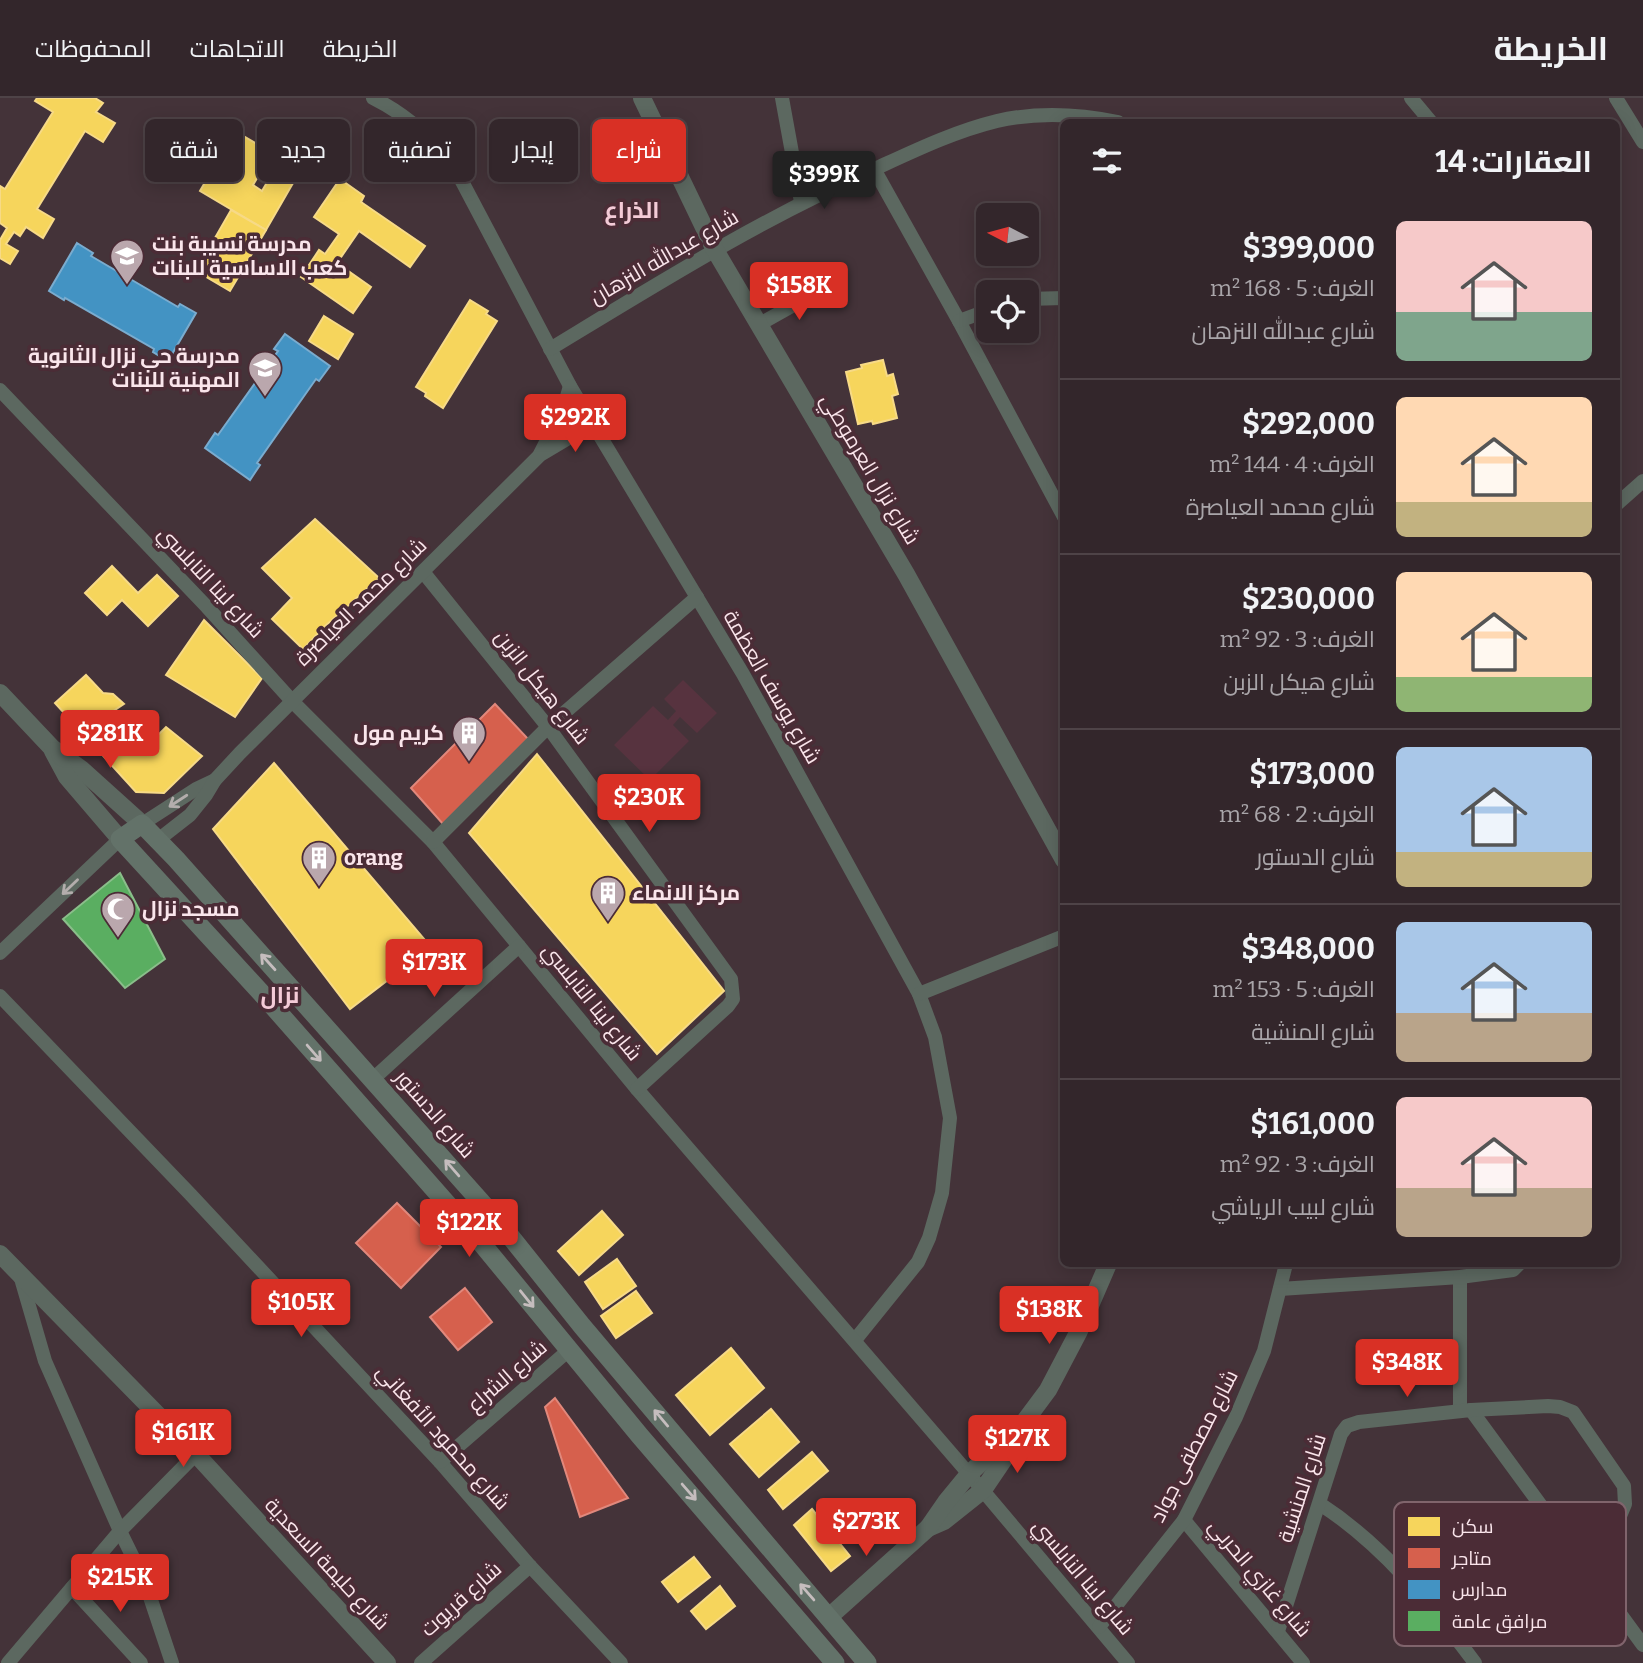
<!DOCTYPE html>
<html lang="ar">
<meta charset="utf-8">
<style>
:root{--surface:#33262b;--page:#3b2e33;--text:#f1f3f6;--muted:#a9a5a9;--line:#4e4347;--accent:#d93025}
body{margin:0;font-family:Bitter,Cairo,serif;background:var(--page);color:var(--text);direction:rtl;height:100vh;display:flex;flex-direction:column;font-size:26px;white-space:nowrap}
*{box-sizing:border-box;margin:0}
p{font-size:23px;color:var(--muted)}
.icon{flex:none;width:38px;height:38px;fill:none;stroke:currentColor;stroke-width:2;stroke-linecap:round;stroke-linejoin:round}
.map{position:relative;flex:1;overflow:hidden;direction:ltr}
.drawer{position:absolute;left:1060px;top:21px;width:560px;height:1148px;display:flex;flex-direction:column;background:var(--surface);border-radius:10px;box-shadow:0 4px 18px #0003,0 0 0 2px var(--line);direction:rtl}
.drawer>*{flex:none}
.banner{position:absolute;left:21px;top:21px;width:665px;height:63px;direction:rtl;display:flex;gap:14px}
.needle{width:46px;rotate:276deg}
.buttons{position:absolute;left:976px;top:105px;display:grid;gap:14px}
.buttons a{display:grid;place-items:center;width:63px;height:63px;border-radius:10px;background:var(--surface);box-shadow:0 4px 18px #0003,0 0 0 2px var(--line);font-size:35px}
.price{position:absolute;translate:-50% -60px;padding:0 16px;border-radius:7px;background:var(--accent);color:#fff;font-size:23px;line-height:46px;filter:drop-shadow(0 2px 4px #0008)}
.price::after{content:'';position:absolute;left:50%;top:42px;width:21px;height:16px;margin-left:-10px;background:inherit;clip-path:polygon(0 0,100% 0,50% 100%)}
.price.active{background:#222;color:#fff}
ul{padding:0;list-style:none}
li{display:flex;align-items:center;gap:21px;height:175px;padding:0 28px}
li+li{border-top:2px solid var(--line)}
li span{display:grid;place-items:center;flex:none;width:196px;height:140px;border-radius:10px;color:#555}
li>.icon{margin-inline-start:auto}
span .icon{width:84px;height:84px;fill:#fffc;stroke-width:1}
li b{font-size:30px}
h2{display:flex;justify-content:space-between;align-items:center;height:84px;padding:0 28px;font-size:30px}
.chip{padding:0 24px;border-radius:10px;background:var(--surface);box-shadow:0 4px 18px #0003,0 0 0 2px var(--line);font-size:24px;line-height:63px}
.chip.active{background:var(--accent);color:#fff}
header{display:flex;align-items:center;gap:42px;box-sizing:border-box;height:98px;padding:0 35px;background:var(--surface);border-bottom:2px solid var(--line)}
header strong{font-size:33px}
nav{display:flex;gap:38px;margin-inline-start:auto;font-size:24px}
.map>svg:first-child{display:block}
</style>
<header>
<strong>الخريطة</strong>
<nav><a>الخريطة</a><a>الاتجاهات</a><a>المحفوظات</a></nav>
</header>
<div class="map">
<svg width="1643" height="1565" viewBox="0 0 1643 1565">
<rect width="100%" height="100%" fill="#443339"/>
<path fill="#57333f" d="M683,582L717,615L697,635L680,619L673,627L689,643L650,682L614,647L653,608L668,622L676,613L664,601Z"/>
<g fill="#f6d55c" stroke="#f7da87" stroke-width="2">
<path d="M37,0H95L103,5L96,14L115,25L103,44L85,33L37,111L54,121L43,140L26,129L20,138L14,134L6,146L18,153L10,166L0,160V142L7,130L0,125V88L5,91L53,14L35,3Z"/>
<path d="M235,33L272,55L253,87L262,93L276,69L296,80L266,132L200,93Z"/>
<path d="M340,81L364,98L361,104L425,148L410,169L359,133L337,165L371,189L353,215L301,179L319,152L325,156L339,136L314,119Z"/>
<path d="M231,112L266,132L230,193L196,173Z"/>
<path d="M470,202L488,213L486,216L497,223L443,310L425,298L426,295L416,289Z"/>
<path d="M324,218L353,236L338,261L309,243Z"/>
<path d="M883,262L887,278L893,276L898,296L892,298L897,320L873,326L872,323L858,326L846,274L862,270L861,267Z"/>
<path d="M315,421L379,480L324,529L303,551L272,521L292,500L262,470Z"/>
<path d="M112,468L138,495L157,477L178,498L148,528L122,502L107,517L85,495Z"/>
<path d="M204,522L262,580L235,619L166,577Z"/>
<path d="M86,577L103,595L113,596L124,606L112,614L143,652L166,629L202,658L164,695L136,694L55,605Z"/>
<path d="M537,656L724,893L657,956L469,735Z"/>
<path d="M274,665L431,849L350,911L213,731Z"/>
<path d="M602,1113L623,1137L579,1177L558,1153Z"/>
<path d="M617,1161L636,1188L603,1211L585,1184Z"/>
<path d="M636,1193L652,1215L616,1240L601,1218Z"/>
<path d="M731,1250L764,1290L710,1337L676,1297Z"/>
<path d="M771,1311L799,1344L759,1379L730,1346Z"/>
<path d="M812,1354L828,1373L783,1411L768,1392Z"/>
<path d="M812,1411L850,1458L831,1473L794,1427Z"/>
<path d="M694,1459L710,1479L678,1504L662,1484Z"/>
<path d="M720,1488L735,1508L706,1531L691,1513Z"/>
</g>
<g fill="#d6604d" stroke="#e1887c" stroke-width="2">
<path d="M495,606L528,641L443,726L411,690Z"/>
<path d="M397,1105L441,1149L401,1190L356,1145Z"/>
<path d="M465,1190L492,1224L458,1252L430,1219Z"/>
<path d="M555,1300L628,1400L580,1419L545,1309Z"/>
</g>
<g fill="#4393c3" stroke="#7aaccf" stroke-width="2">
<path d="M77,145L93,155L91,158L178,209L180,206L196,215L168,263L153,254L154,251L65,200L64,202L49,193Z"/>
<path d="M285,236L330,268L319,283L316,281L257,365L260,367L250,382L205,350L215,335L218,337L278,253L274,251Z"/>
</g>
<path fill="#5aae61" stroke="#8abe8a" stroke-width="2" d="M120,775L165,861L125,890L63,821Z"/>
<g fill="none" stroke-linecap="round" stroke-linejoin="round">
<g stroke="#5c6860" stroke-width="14">
<path d="M373,0C409,18 434,42 457,74L570,288L743,576L919,896L935,939L950,1020L942,1095L929,1140L918,1164L855,1242"/>
<path d="M782,0L801,104"/>
<path d="M1411,0L1431,24"/>
<path d="M1616,0L1643,44"/>
<path d="M874,71L959,223L1064,419"/>
<path d="M1027,201L1064,200"/>
<path d="M959,223L989,212"/>
<path d="M758,227L824,190"/>
<path d="M550,251C657,186 764,119 879,69C918,51 956,33 997,23C1036,14 1079,16 1118,24"/>
<path d="M0,292L207,509L292,603L433,744L637,991L969,1376L1128,1565"/>
<path d="M540,356L564,309L570,288"/>
<path d="M1617,406L1643,383"/>
<path d="M424,475L548,629L731,881L733,901L728,908L637,991"/>
<path d="M142,726L196,691L215,682"/>
<path d="M158,742L190,717L206,697L215,682L240,655L540,357L592,326"/>
<path d="M433,744L548,629L697,499"/>
<path d="M0,855L120,741"/>
<path d="M919,896L1064,838"/>
<path d="M0,898L191,1097L440,1364L530,1468L621,1565"/>
<path d="M373,981L519,848"/>
<path d="M20,1177L45,1263L120,1433L145,1484L172,1565"/>
<path d="M1280,1191L1460,1179L1513,1172L1519,1166"/>
<path d="M1471,1312L1643,1547"/>
<path d="M1460,1313V1179"/>
<path d="M440,1364L569,1252"/>
<path d="M1320,1406C1382,1446 1431,1506 1475,1565"/>
<path d="M1184,1422L1303,1565"/>
<path d="M72,1490L141,1565"/>
<path d="M1099,1529L1184,1422L1236,1319L1264,1253L1286,1166"/>
<path d="M1278,1533L1341,1336L1347,1328L1359,1324L1471,1312L1548,1308L1560,1309L1573,1314L1624,1388L1625,1406L1620,1418L1571,1447"/>
<path d="M8,1565L120,1433L196,1356"/>
<path d="M421,1565L530,1468"/>
</g>
<g stroke="#5c6860" stroke-width="18">
<path d="M642,0L715,152L906,476L1064,762"/>
<path d="M0,595L52,650L81,671L142,726"/>
<path d="M53,653L67,679L120,741"/>
<path d="M0,1156L196,1356L387,1565"/>
<path d="M928,1430L944,1423L983,1392L1004,1361L1011,1342L1048,1292L1079,1233L1108,1166"/>
<path d="M829,1519L928,1430L946,1404L969,1376L1001,1346L1011,1342"/>
</g>
<path stroke="#637269" stroke-width="19" d="M835,1565L640,1338L478,1141L264,898L120,741L142,726L176,761L498,1123L582,1228L867,1565"/>
</g>
<defs><path id="oneway-shaft" d="M-6 0H5M1.5-3L5.5 0L1.5 3" fill="none" stroke-width="1.6" stroke-linecap="round" stroke-linejoin="round" transform="scale(1.75)"/></defs>
<g stroke="#b3adac">
<use href="#oneway-shaft" transform="translate(178 703) rotate(147)"/>
<use href="#oneway-shaft" transform="translate(70 789) rotate(136)"/>
</g>
<g stroke="#c5bdbe">
<use href="#oneway-shaft" transform="translate(268 864) rotate(-132)"/>
<use href="#oneway-shaft" transform="translate(314 955) rotate(49)"/>
<use href="#oneway-shaft" transform="translate(452 1070) rotate(-131)"/>
<use href="#oneway-shaft" transform="translate(527 1201) rotate(51)"/>
<use href="#oneway-shaft" transform="translate(661 1320) rotate(-130)"/>
<use href="#oneway-shaft" transform="translate(689 1394) rotate(49)"/>
<use href="#oneway-shaft" transform="translate(807 1494) rotate(-131)"/>
</g>
<defs>
<g id="school-pin" transform="scale(1.75)"><path d="M0 17L-7.5 6A9.5 9.5 0 1 1 7.5 6Z" fill="#baa7ad" stroke="#4b2c36"/><path d="M0-5L7-2L0 1L-7-2ZM-4 1L0 2.5L4 1V4Q0 6-4 4Z" fill="#fff"/></g>
<g id="building-pin" transform="scale(1.75)"><path d="M0 17L-7.5 6A9.5 9.5 0 1 1 7.5 6Z" fill="#baa7ad" stroke="#4b2c36"/><path d="M-4-6H4V6H1V3H-1V6H-4ZM-2.5-4.3h1.7v1.8h-1.7ZM.8-4.3h1.7v1.8H.8ZM-2.5-1h1.7V.8h-1.7ZM.8-1h1.7V.8H.8Z" fill="#fff"/></g>
<g id="mosque-pin" transform="scale(1.75)"><path d="M0 17L-7.5 6A9.5 9.5 0 1 1 7.5 6Z" fill="#baa7ad" stroke="#4b2c36"/><path d="M3.5-4.9A6 6 0 1 0 3.5 4.9A5 5 0 1 1 3.5-4.9Z" fill="#fff"/></g>
</defs>
<g fill-rule="evenodd">
<use href="#school-pin" x="127" y="158"/>
<use href="#school-pin" x="265" y="270"/>
<use href="#building-pin" x="469" y="635"/>
<use href="#building-pin" x="319" y="760"/>
<use href="#building-pin" x="608" y="795"/>
<use href="#mosque-pin" x="118" y="811"/>
</g>
<g text-anchor="middle" stroke-width="7" stroke-linejoin="round" paint-order="stroke">
<g font-size="21" font-weight="bold" fill="#fae5eb" stroke="#4b2c36" text-anchor="start">
<text x="152" y="153">مدرسة نسيبة بنت<tspan x="152" dy="24">كعب الاساسية للبنات</tspan></text>
<text x="240" y="265" text-anchor="end">مدرسة حي نزال الثانوية<tspan x="240" dy="24">المهنية للبنات</tspan></text>
<text x="444" y="642" text-anchor="end">كريم مول</text>
<text x="344" y="767">orang</text>
<text x="632" y="802">مركز الانماء</text>
<text x="142" y="818">مسجد نزال</text>
</g>
<g font-size="21" fill="#fae5eb" stroke="#4b2c36">
<text transform="translate(664 159) rotate(-30)" y="7">شارع عبدالله النزهان</text>
<text transform="translate(870 371) rotate(59)" y="7">شارع نزال العرموطي</text>
<text transform="translate(211 484) rotate(47)" y="7">شارع لينا النابلسي</text>
<text transform="translate(361 504) rotate(-44)" y="7">شارع محمد العياصرة</text>
<text transform="translate(542 589) rotate(52)" y="7">شارع هيكل الزبن</text>
<text transform="translate(772 589) rotate(60)" y="7">شارع يوسف العظمة</text>
<text transform="translate(592 904) rotate(51)" y="7">شارع لينا النابلسي</text>
<text transform="translate(435 1016) rotate(49)" y="7">شارع الدستور</text>
<text transform="translate(507 1278) rotate(-41)" y="7">شارع الشراع</text>
<text transform="translate(443 1339) rotate(48)" y="7">شارع محمود الأفغاني</text>
<text transform="translate(1194 1348) rotate(-63)" y="7">شارع مصطفى جواد</text>
<text transform="translate(1302 1390) rotate(-72)" y="7">شارع المنشية</text>
<text transform="translate(327 1466) rotate(47)" y="7">شارع حليمة السعدية</text>
<text transform="translate(1083 1479) rotate(50)" y="7">شارع لينا النابلسي</text>
<text transform="translate(1260 1480) rotate(50)" y="7">شارع غازي الحربي</text>
<text transform="translate(461 1501) rotate(-42)" y="7">شارع قريوت</text>
</g>
<g font-size="23" font-weight="bold" fill="#f4cbd7" stroke="#4b2c36">
<text x="632" y="120">الذراع</text>
<text x="280" y="905">نزال</text>
</g>
</g>
<rect x="1394" y="1404" width="232" height="144" rx="10" fill="#4b2c36" stroke="#80646c" stroke-width="2"/>
<rect x="1408" y="1419" width="32" height="19" fill="#f6d55c"/>
<rect x="1408" y="1450" width="32" height="20" fill="#d6604d"/>
<rect x="1408" y="1482" width="32" height="19" fill="#4393c3"/>
<rect x="1408" y="1513" width="32" height="20" fill="#5aae61"/>
<g font-size="19" fill="#fae5eb">
<text x="1452" y="1435">سكن</text>
<text x="1452" y="1467">متاجر</text>
<text x="1452" y="1498">مدارس</text>
<text x="1452" y="1530">مرافق عامة</text>
</g>
</svg>
<div class="buttons">
<a><svg class="needle" viewBox="-14 -14 28 28"><path d="M0-13l5 13h-10z" fill="#e53935"/><path d="M0 13l5-13h-10z" fill="#a9a5a9"/></svg></a>
<a><svg class="icon" aria-label="locate" viewBox="0 0 24 24"><circle cx="12" cy="12" r="6"/><path d="M12 2v4M12 18v4M2 12h4M18 12h4"/></svg></a>
</div>
<b class="price active" style="left:824px;top:113px">$399K</b>
<b class="price" style="left:799px;top:224px">$158K</b>
<b class="price" style="left:575px;top:356px">$292K</b>
<b class="price" style="left:110px;top:672px">$281K</b>
<b class="price" style="left:649px;top:736px">$230K</b>
<b class="price" style="left:434px;top:901px">$173K</b>
<b class="price" style="left:469px;top:1161px">$122K</b>
<b class="price" style="left:301px;top:1241px">$105K</b>
<b class="price" style="left:1049px;top:1248px">$138K</b>
<b class="price" style="left:1407px;top:1301px">$348K</b>
<b class="price" style="left:183px;top:1371px">$161K</b>
<b class="price" style="left:1017px;top:1377px">$127K</b>
<b class="price" style="left:866px;top:1460px">$273K</b>
<b class="price" style="left:120px;top:1516px">$215K</b>
<div class="banner">
<a class="chip active">شراء</a>
<a class="chip">إيجار</a>
<a class="chip">تصفية</a>
<a class="chip">جديد</a>
<a class="chip">شقة</a>
</div>
<section class="drawer">
<h2>العقارات: 14<svg class="icon" aria-label="filters" viewBox="0 0 24 24"><path d="M4 7h16M4 17h16"/><circle cx="9" cy="7" r="2"/><circle cx="15" cy="17" r="2"/></svg></h2>
<ul>
<li><span style="background:linear-gradient(#f6c9c9 65%,#7fa58c 0)"><svg class="icon" aria-label="home" viewBox="0 0 24 24"><path d="M3 11l9-7 9 7M6 9v11h12V9"/></svg></span><div><b>$399,000</b><p>الغرف: 5 · 168 m²</p><p>شارع عبدالله النزهان</p></div></li>
<li><span style="background:linear-gradient(#ffd9b3 75%,#c2b280 0)"><svg class="icon" aria-label="home" viewBox="0 0 24 24"><path d="M3 11l9-7 9 7M6 9v11h12V9"/></svg></span><div><b>$292,000</b><p>الغرف: 4 · 144 m²</p><p>شارع محمد العياصرة</p></div></li>
<li><span style="background:linear-gradient(#ffd9b3 75%,#8fb573 0)"><svg class="icon" aria-label="home" viewBox="0 0 24 24"><path d="M3 11l9-7 9 7M6 9v11h12V9"/></svg></span><div><b>$230,000</b><p>الغرف: 3 · 92 m²</p><p>شارع هيكل الزبن</p></div></li>
<li><span style="background:linear-gradient(#a9c7e8 75%,#c2b280 0)"><svg class="icon" aria-label="home" viewBox="0 0 24 24"><path d="M3 11l9-7 9 7M6 9v11h12V9"/></svg></span><div><b>$173,000</b><p>الغرف: 2 · 68 m²</p><p>شارع الدستور</p></div></li>
<li><span style="background:linear-gradient(#a9c7e8 65%,#b9a48a 0)"><svg class="icon" aria-label="home" viewBox="0 0 24 24"><path d="M3 11l9-7 9 7M6 9v11h12V9"/></svg></span><div><b>$348,000</b><p>الغرف: 5 · 153 m²</p><p>شارع المنشية</p></div></li>
<li><span style="background:linear-gradient(#f6c9c9 65%,#b9a48a 0)"><svg class="icon" aria-label="home" viewBox="0 0 24 24"><path d="M3 11l9-7 9 7M6 9v11h12V9"/></svg></span><div><b>$161,000</b><p>الغرف: 3 · 92 m²</p><p>شارع لبيب الرياشي</p></div></li>
</ul>
</section>
</div>
